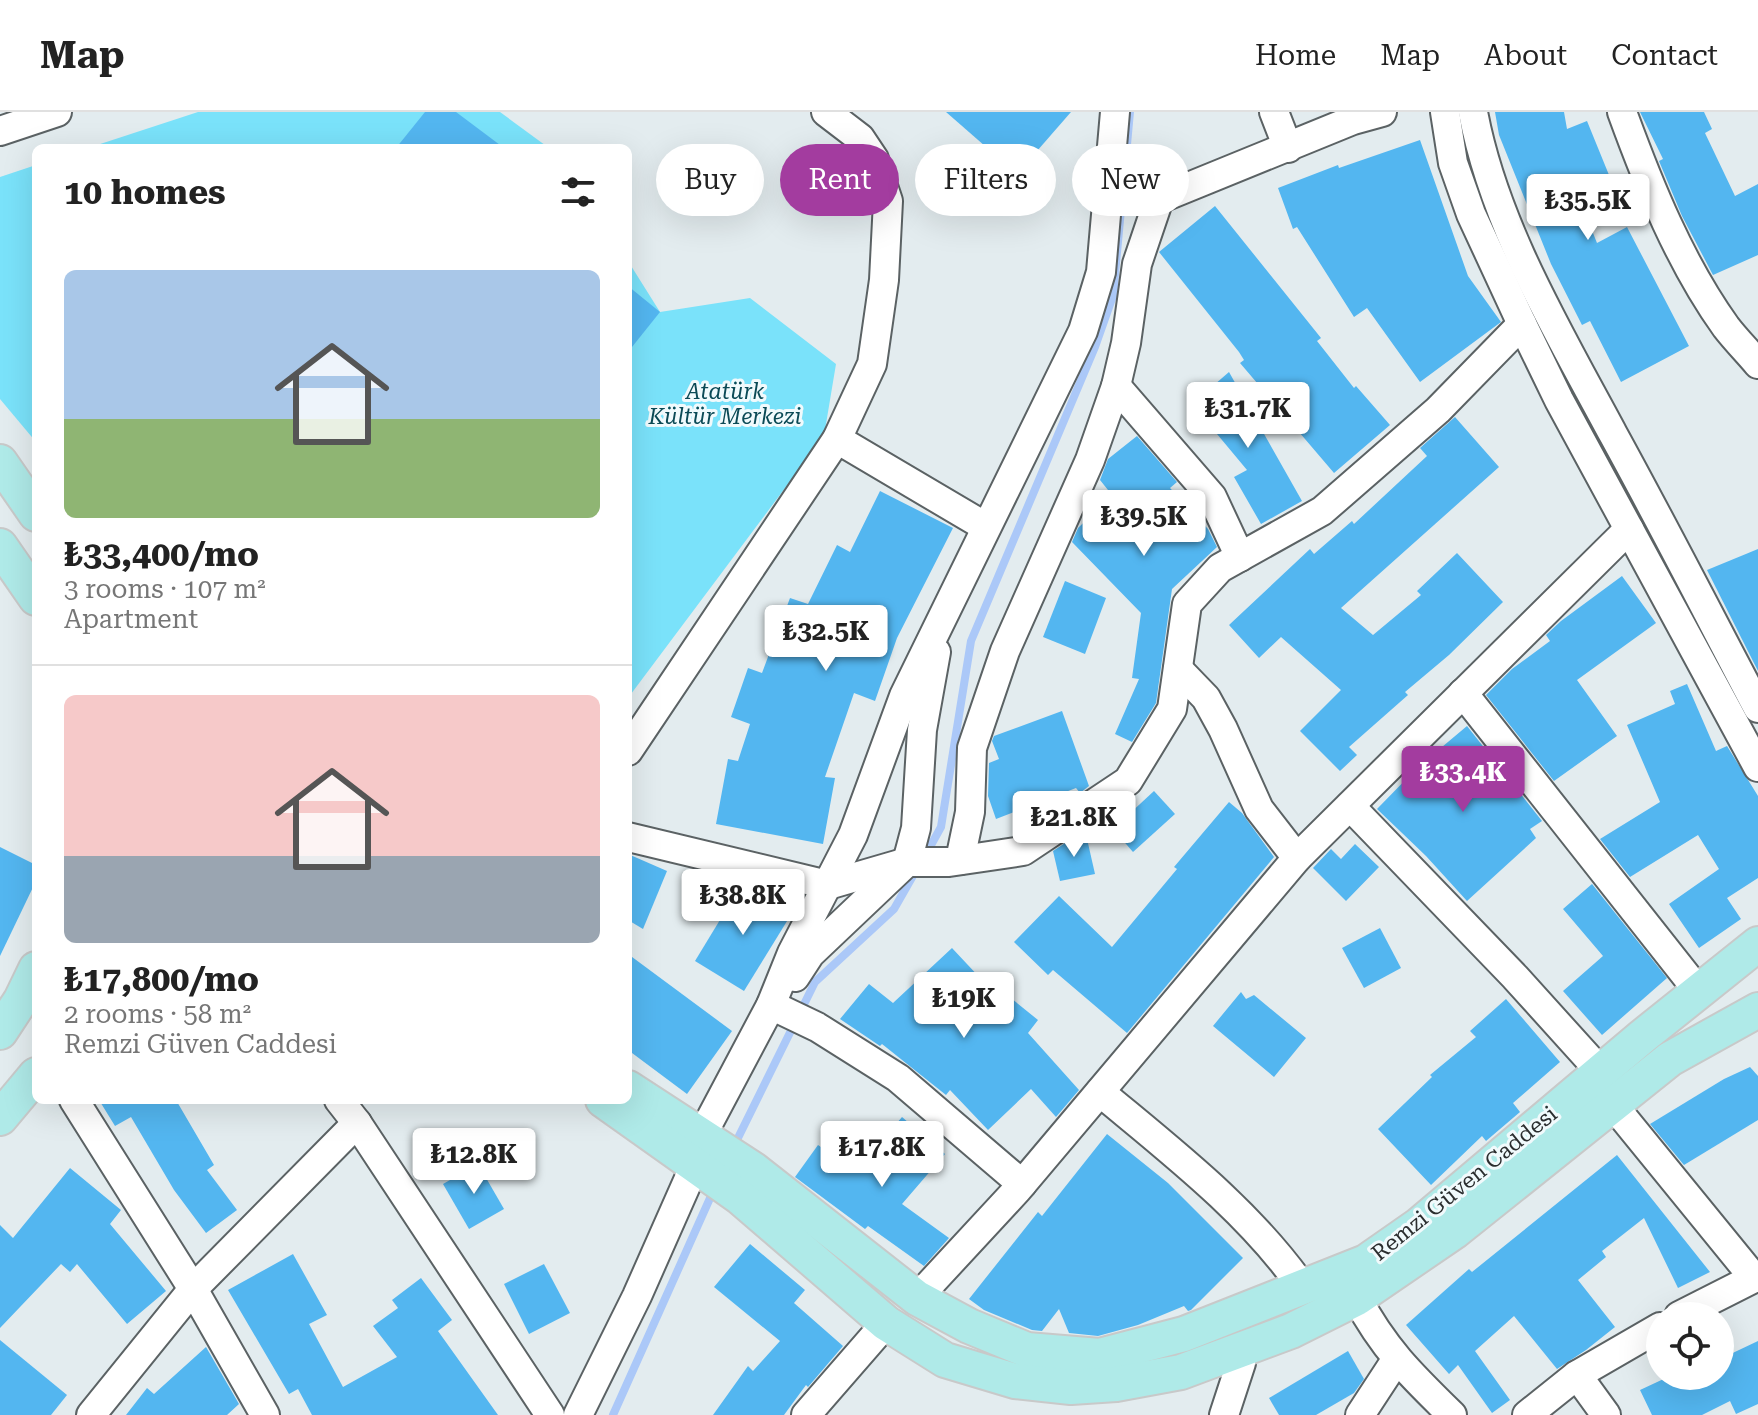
<!DOCTYPE html>
<meta charset="utf-8">
<style>
:root{--surface:#fff;--page:#f2f2f2;--text:#222;--muted:#767676;--line:#e0e0e0;--accent:#a33c9f}
body{margin:0;font-family:"Roboto Serif",serif;background:var(--page);color:var(--text);height:100vh;display:flex;flex-direction:column;font-size:30px;white-space:nowrap}
*{box-sizing:border-box;margin:0}
p{font-size:26px;color:var(--muted)}
.icon{flex:none;width:44px;height:44px;fill:none;stroke:currentColor;stroke-width:2;stroke-linecap:round;stroke-linejoin:round}
.map{position:relative;flex:1;overflow:hidden}
.side{position:absolute;left:32px;top:32px;width:600px;height:960px;display:flex;flex-direction:column;background:var(--surface);border-radius:12px;box-shadow:0 8px 32px #0002}
.side>*{flex:none}
.guide{position:absolute;left:656px;top:32px;width:760px;height:72px;display:flex;gap:16px}
.controls{position:absolute;left:1646px;top:1190px;display:grid;gap:16px}
.controls a{display:grid;place-items:center;width:88px;height:88px;border-radius:50%;background:var(--surface);box-shadow:0 8px 32px #0002;font-size:40px}
.price{position:absolute;translate:-50% -68px;padding:0 18px;border-radius:8px;background:#fff;color:#222;font-size:26px;line-height:52px;filter:drop-shadow(0 2px 4px #0008)}
.price::after{content:'';position:absolute;left:50%;top:48px;width:24px;height:18px;margin-left:-12px;background:inherit;clip-path:polygon(0 0,100% 0,50% 100%)}
.price.on{background:var(--accent);color:#fff}
ul{padding:0;list-style:none}
li{display:grid;align-content:center;gap:16px;height:424px;padding:0 32px}
li+li{border-top:2px solid var(--line)}
li span{display:grid;place-items:center;height:248px;border-radius:12px;color:#555}
li>.icon{margin-inline-start:auto}
span .icon{width:144px;height:144px;fill:#fffc;stroke-width:1}
li b{font-size:34px}
h2{display:flex;justify-content:space-between;align-items:center;height:96px;padding:0 32px;font-size:34px}
.pill{padding:0 28px;border-radius:36px;background:var(--surface);box-shadow:0 8px 32px #0002;font-size:28px;line-height:72px}
.pill.on{background:var(--accent);color:#fff}
header{display:flex;align-items:center;gap:48px;box-sizing:border-box;height:112px;padding:0 40px;background:var(--surface);border-bottom:2px solid var(--line)}
header strong{font-size:38px}
nav{display:flex;gap:44px;margin-inline-start:auto;font-size:28px}
.map>svg:first-child{display:block}
</style>
<header>
<strong>Map</strong>
<nav><a>Home</a><a>Map</a><a>About</a><a>Contact</a></nav>
</header>
<div class="map">
<svg width="1758" height="1303" viewBox="0 0 1758 1303">
<rect width="100%" height="100%" fill="#e3ecef"/>
<g fill="#7ae2fa">
<path d="M198,0H500L549,36H88Z"/>
<path d="M36,53V330L0,287V65Z"/>
<path d="M628,149L660,200L750,186L836,252L824,324L628,586Z"/>
</g>
<g fill="none" stroke-linecap="round" stroke-linejoin="round">
<g stroke="#abc8f8" stroke-width="8">
<path d="M925,744L941,715L971,529L1095,235L1113,184L1130,0"/>
<path d="M734,1034L815,870L894,797L918,755"/>
<path d="M613,1303L715,1075"/>
</g>
</g>
<g fill="#53b6f0">
<path d="M425,0H456L504,36H396Z"/>
<path d="M946,0H1071L1017,62Z"/>
<path d="M1495,0H1564L1567,17L1587,9L1609,63L1575,76L1597,131L1627,115L1689,234L1621,270L1590,209L1582,213L1551,152L1499,23Z"/>
<path d="M1640,0H1704L1712,17L1705,21L1735,84L1758,72V143L1713,163L1682,104L1659,49L1663,47Z"/>
<path d="M1420,28L1468,164L1501,210L1420,270L1367,196L1354,205L1297,115L1293,117L1278,76L1338,53L1339,56Z"/>
<path d="M1215,94L1321,226L1317,229L1354,276L1356,274L1390,313L1334,361L1240,251L1244,248L1239,240L1159,140Z"/>
<path d="M628,174L660,200L628,240Z"/>
<path d="M1229,260L1302,389L1261,412L1234,365L1247,358L1192,292Z"/>
<path d="M1455,305L1499,355L1341,496L1373,523L1421,483L1417,479L1457,441L1503,490L1449,543L1405,580L1408,583L1349,635L1357,643L1340,659L1300,619L1341,578L1281,525L1259,546L1229,513L1310,437L1314,442L1352,409L1354,412L1427,344L1420,336Z"/>
<path d="M1137,324L1177,370L1170,376L1208,417L1217,435L1172,477L1156,591L1132,630L1115,622L1139,567L1132,566L1141,501L1072,430L1078,416L1112,383L1100,368L1108,347Z"/>
<path d="M880,379L953,416L897,526L875,589L854,581L825,665L835,666L823,732L716,712L728,647L738,649L750,612L731,605L748,556L762,561L790,486L808,492L837,433L850,440Z"/>
<path d="M1758,437V559L1707,458Z"/>
<path d="M1622,464L1656,511L1577,568L1617,624L1554,669L1486,583L1512,557L1550,529L1546,523L1561,509Z"/>
<path d="M1065,469L1106,486L1085,542L1043,525Z"/>
<path d="M1687,572L1716,639L1727,634L1758,684V766L1727,786L1741,807L1699,836L1669,792L1719,757L1698,723L1630,765L1600,727L1660,690L1627,613L1675,592L1670,579Z"/>
<path d="M1062,599L1089,674L1080,681L1076,676L996,707L988,684L989,651L999,647L992,629L994,624Z"/>
<path d="M1467,614L1542,709L1530,717L1536,726L1467,789L1426,744L1377,697L1417,656Z"/>
<path d="M1154,679L1175,702L1133,740L1113,717Z"/>
<path d="M1229,690L1242,701L1274,745L1127,921L1053,858L1048,863L1014,830L1059,784L1112,835L1177,757L1174,755Z"/>
<path d="M1085,718L1095,762L1060,769L1053,739Z"/>
<path d="M1355,732L1379,755L1346,789L1313,756L1331,737L1341,747Z"/>
<path d="M0,735L36,753V769L0,844Z"/>
<path d="M628,742L667,759L643,817L628,808Z"/>
<path d="M743,770L792,801L744,879L695,849Z"/>
<path d="M1592,772L1667,866L1602,923L1563,879L1603,844L1563,797Z"/>
<path d="M1380,816L1401,856L1364,876L1342,836Z"/>
<path d="M952,836L996,883L1001,878L1038,908L1028,921L1079,978L1056,1005L1031,977L988,1018L950,978L946,983L882,932L880,934L840,907L869,872L893,891Z"/>
<path d="M628,842L732,919L687,982L628,938Z"/>
<path d="M1241,880L1246,887L1254,883L1306,926L1274,965L1213,914Z"/>
<path d="M1506,887L1560,950L1513,991L1520,1000L1486,1029L1482,1024L1431,1073L1378,1017L1432,965L1430,963L1476,925L1470,919Z"/>
<path d="M1750,955L1758,964V1008L1684,1053L1650,1012L1724,967Z"/>
<path d="M99,988H176L214,1053L207,1058L237,1098L206,1121L174,1078L131,1005L115,1014Z"/>
<path d="M902,1005L945,1042L902,1092L949,1126L924,1154L868,1114L865,1117L795,1065L818,1033L856,1059Z"/>
<path d="M1107,1022L1168,1071L1243,1146L1191,1198L1188,1199L1184,1194L1138,1213L1098,1224L1069,1221L1059,1197L1042,1219L1032,1218L984,1198L969,1187L1038,1100L1042,1104Z"/>
<path d="M1617,1043L1710,1160L1678,1176L1644,1106L1602,1139L1606,1145L1578,1168L1615,1215L1586,1238L1557,1257L1514,1204L1475,1239L1510,1288L1492,1301L1458,1253L1449,1262L1406,1213L1469,1157L1472,1160Z"/>
<path d="M478,1052L504,1097L469,1117L443,1072Z"/>
<path d="M70,1056L121,1098L110,1112L166,1179L127,1212L77,1152L70,1160L61,1152L0,1216V1113L13,1126Z"/>
<path d="M750,1132L805,1178L794,1191L843,1234L808,1275L806,1273L784,1303H713L748,1254L753,1259L780,1229L714,1175Z"/>
<path d="M293,1142L327,1203L309,1212L343,1275L397,1245L373,1214L398,1196L392,1188L421,1166L452,1208L438,1219L498,1303H312L298,1277L289,1282L228,1178Z"/>
<path d="M544,1152L570,1201L529,1222L504,1172Z"/>
<path d="M0,1228L67,1283L51,1303H0Z"/>
<path d="M1758,1229V1292L1736,1302L1730,1289L1702,1303H1652L1640,1278L1670,1264H1720V1247Z"/>
<path d="M206,1235L239,1292L227,1303H126L147,1276L154,1282Z"/>
<path d="M1348,1239L1364,1267L1354,1281L1316,1303H1279L1269,1286Z"/>
</g>
<g fill="none" stroke-linecap="round" stroke-linejoin="round">
<g stroke="#5b6264" stroke-width="32">
<g id="minor">
<path d="M1274,0L1288,36"/>
<path d="M1445,0L1453,51L1471,102L1522,212L1559,288L1758,655"/>
<path d="M1473,0C1494,113 1559,221 1613,322C1663,413 1710,505 1758,596"/>
<path d="M1622,0C1649,74 1680,151 1726,215C1736,228 1748,240 1758,252"/>
<path d="M0,19L57,0"/>
<path d="M1116,274L1212,385L1240,445"/>
<path d="M837,327L986,415"/>
<path d="M1178,557L1206,586L1223,617L1259,697L1297,746"/>
<path d="M1463,581L1699,880"/>
<path d="M628,639L837,327L872,252L884,168L888,89L874,47L860,26L826,0"/>
<path d="M1350,694L1515,865L1600,959"/>
<path d="M628,725L828,773L907,750H949L1023,739L1128,669L1172,597L1187,492L1220,456L1322,399L1438,298L1522,212"/>
<path d="M960,748L970,700L972,636L1005,539L1090,348L1116,274L1126,231L1137,152L1159,87L1353,8L1382,0"/>
<path d="M795,865L810,842L907,750L916,716L922,618L936,540"/>
<path d="M771,893L817,915L898,966L1022,1072"/>
<path d="M1100,980C1172,1040 1249,1099 1303,1176"/>
<path d="M74,988L193,1177L265,1303"/>
<path d="M339,988L357,1011L550,1303"/>
<path d="M1613,993L1754,1166"/>
<path d="M917,1186L1017,1078L1297,746L1629,417"/>
<path d="M1357,1186C1383,1236 1412,1264 1452,1303"/>
<path d="M1679,1204L1758,1164"/>
<path d="M1577,1263L1606,1303"/>
<path d="M91,1303L193,1177L357,1011"/>
<path d="M578,1303L637,1184L695,1053L701,1025L771,893L792,841L853,723L904,584L1083,219L1101,160L1115,0"/>
<path d="M806,1303L886,1211"/>
<path d="M1224,1303L1241,1251V1237"/>
<path d="M1360,1303L1396,1248"/>
<path d="M1527,1303L1577,1263L1660,1215"/>
</g>
</g>
<g stroke="#c8c9c9" stroke-width="38">
<g id="major">
<path d="M0,350L36,402"/>
<path d="M0,434L36,486"/>
<path d="M0,920L21,888L36,857"/>
<path d="M628,976L754,1058L917,1186L969,1214L1027,1238L1100,1244L1184,1222L1366,1150L1419,1113L1643,924L1758,832"/>
<path d="M603,988L741,1086L886,1211L945,1248L1015,1269L1071,1275L1116,1272L1181,1260L1291,1219L1357,1186L1455,1119L1670,947L1758,898"/>
<path d="M0,1006L36,963"/>
</g>
</g>
<use href="#minor" stroke="#fff" stroke-width="28"/>
<use href="#major" stroke="#afeae8" stroke-width="34"/>
</g>
<g text-anchor="middle" stroke-width="6" stroke-linejoin="round" paint-order="stroke">
<g font-size="22" font-style="italic" fill="#0b4a56" stroke="#f1fafc">
<text x="725" y="287">Atatürk<tspan x="725" dy="25">Kültür Merkezi</tspan></text>
</g>
<g font-size="22" fill="#2b2e2f" stroke="#f1fafc">
<text transform="translate(1464 1071) rotate(-39)" y="8">Remzi Güven Caddesi</text>
</g>
</g>
</svg>
<div class="controls">
<a><svg class="icon" aria-label="locate" viewBox="0 0 24 24"><circle cx="12" cy="12" r="6"/><path d="M12 2v4M12 18v4M2 12h4M18 12h4"/></svg></a>
</div>
<b class="price" style="left:1588px;top:130px">₺35.5K</b>
<b class="price" style="left:1248px;top:338px">₺31.7K</b>
<b class="price" style="left:1144px;top:446px">₺39.5K</b>
<b class="price" style="left:826px;top:561px">₺32.5K</b>
<b class="price on" style="left:1463px;top:702px">₺33.4K</b>
<b class="price" style="left:1074px;top:747px">₺21.8K</b>
<b class="price" style="left:743px;top:825px">₺38.8K</b>
<b class="price" style="left:964px;top:928px">₺19K</b>
<b class="price" style="left:882px;top:1077px">₺17.8K</b>
<b class="price" style="left:474px;top:1084px">₺12.8K</b>
<div class="guide">
<a class="pill">Buy</a>
<a class="pill on">Rent</a>
<a class="pill">Filters</a>
<a class="pill">New</a>
</div>
<section class="side">
<h2>10 homes<svg class="icon" aria-label="filters" viewBox="0 0 24 24"><path d="M4 7h16M4 17h16"/><circle cx="9" cy="7" r="2"/><circle cx="15" cy="17" r="2"/></svg></h2>
<ul>
<li><span style="background:linear-gradient(#a9c7e8 60%,#8fb573 0)"><svg class="icon" aria-label="home" viewBox="0 0 24 24"><path d="M3 11l9-7 9 7M6 9v11h12V9"/></svg></span><div><b>₺33,400/mo</b><p>3 rooms · 107 m²</p><p>Apartment</p></div></li>
<li><span style="background:linear-gradient(#f6c9c9 65%,#9aa5b1 0)"><svg class="icon" aria-label="home" viewBox="0 0 24 24"><path d="M3 11l9-7 9 7M6 9v11h12V9"/></svg></span><div><b>₺17,800/mo</b><p>2 rooms · 58 m²</p><p>Remzi Güven Caddesi</p></div></li>
</ul>
</section>
</div>
